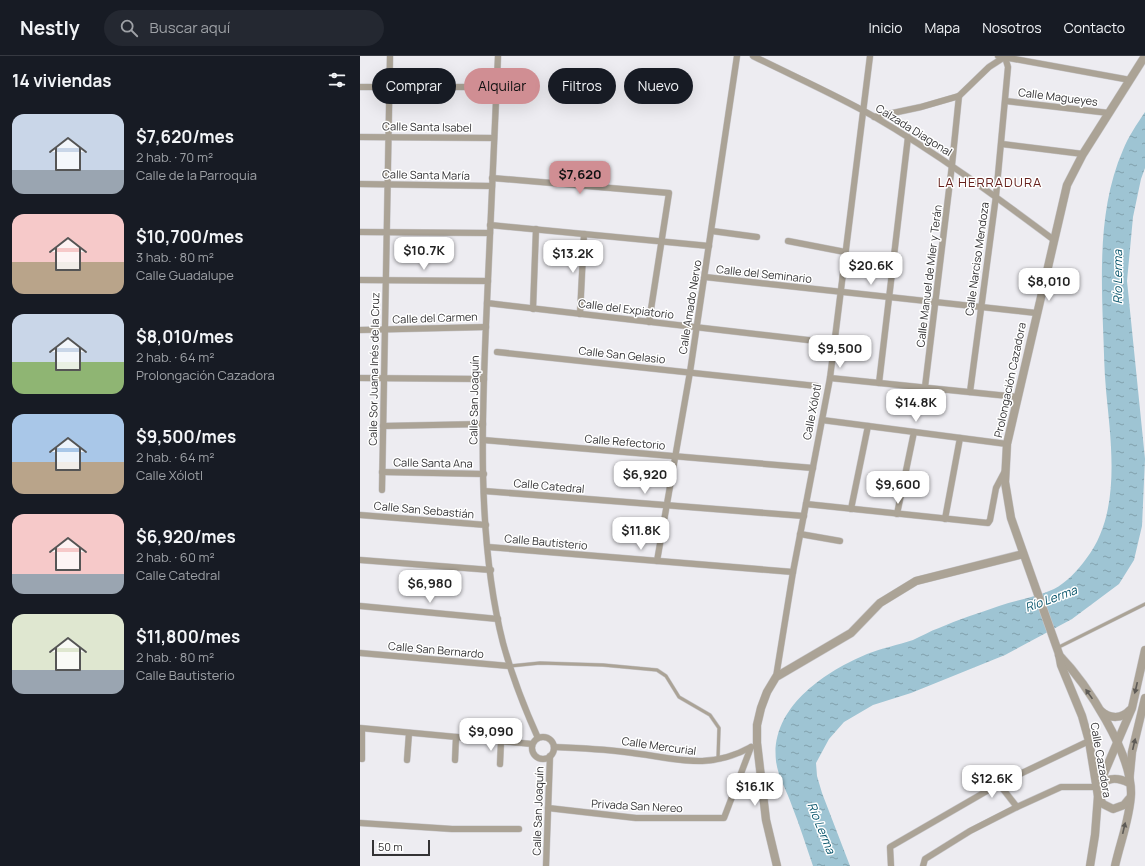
<!DOCTYPE html>
<html lang="es">
<meta charset="utf-8">
<style>
:root{--surface:#171b24;--page:#242831;--text:#f1f3f6;--muted:#9ea1a6;--line:#363941;--accent:#d08e93}
body{margin:0;font-family:Manrope,sans-serif;background:var(--page);color:var(--text);height:100vh;display:flex;flex-direction:column;font-size:15px;white-space:nowrap}
*{box-sizing:border-box;margin:0}
p{font-size:13px;color:var(--muted)}
.icon{flex:none;width:22px;height:22px;fill:none;stroke:currentColor;stroke-width:2;stroke-linecap:round;stroke-linejoin:round}
.map{position:relative;flex:1;overflow:hidden}
.sheet{display:flex;flex-direction:column;background:var(--surface);width:360px}
.sheet>*{flex:none}
.hud{position:absolute;left:12px;top:12px;width:380px;height:36px;display:flex;gap:8px}
.scale{position:absolute;left:12px;bottom:10px;width:58px;box-sizing:border-box;padding-left:4px;border:2px solid #333234;border-top:0;font-size:11px;line-height:14px;white-space:nowrap;color:#333234;-webkit-text-stroke:3px #fff;paint-order:stroke}
.price{position:absolute;translate:-50% -34px;padding:0 9px;border-radius:8px;background:#fff;color:#222;font-size:13px;line-height:26px;filter:drop-shadow(0 1px 2px #0008)}
.price::after{content:'';position:absolute;left:50%;top:24px;width:12px;height:9px;margin-left:-6px;background:inherit;clip-path:polygon(0 0,100% 0,50% 100%)}
.price.selected{background:var(--accent);color:#111}
ul{padding:0;list-style:none}
li{display:flex;align-items:center;gap:12px;height:100px;padding:0 12px}
li span{display:grid;place-items:center;flex:none;width:112px;height:80px;border-radius:12px;color:#555}
li>.icon{margin-inline-start:auto}
span .icon{width:48px;height:48px;fill:#fffc;stroke-width:1}
li b{font-size:17px}
h2{display:flex;justify-content:space-between;align-items:center;height:48px;padding:0 12px;font-size:17px}
.pill{padding:0 14px;border-radius:18px;background:var(--surface);box-shadow:0 4px 16px #0002;font-size:14px;line-height:36px}
.pill.selected{background:var(--accent);color:#111}
header{display:flex;align-items:center;gap:24px;box-sizing:border-box;height:56px;padding:0 20px;background:var(--surface);border-bottom:1px solid var(--line)}
header strong{font-size:19px}
nav{display:flex;gap:22px;margin-inline-start:auto;font-size:14px}
.search{width:280px;height:36px;background:var(--page);display:flex;align-items:center;gap:10px;box-sizing:border-box;padding:0 14px;border-radius:22px;color:var(--muted);font-size:15px}
main{display:flex;flex:1;min-height:0}
.map>svg:first-child{display:block}
</style>
<header>
<strong>Nestly</strong>
<div class="search"><svg class="icon" aria-label="search" viewBox="0 0 24 24"><circle cx="10" cy="10" r="6"/><path d="M15 15l6 6"/></svg>Buscar aquí</div>
<nav><a>Inicio</a><a>Mapa</a><a>Nosotros</a><a>Contacto</a></nav>
</header>
<main>
<section class="sheet">
<h2>14 viviendas<svg class="icon" aria-label="filters" viewBox="0 0 24 24"><path d="M4 7h16M4 17h16"/><circle cx="9" cy="7" r="2"/><circle cx="15" cy="17" r="2"/></svg></h2>
<ul>
<li><span style="background:linear-gradient(#c9d6e8 70%,#9aa5b1 0)"><svg class="icon" aria-label="home" viewBox="0 0 24 24"><path d="M3 11l9-7 9 7M6 9v11h12V9"/></svg></span><div><b>$7,620/mes</b><p>2 hab. · 70 m²</p><p>Calle de la Parroquia</p></div></li>
<li><span style="background:linear-gradient(#f6c9c9 60%,#b9a48a 0)"><svg class="icon" aria-label="home" viewBox="0 0 24 24"><path d="M3 11l9-7 9 7M6 9v11h12V9"/></svg></span><div><b>$10,700/mes</b><p>3 hab. · 80 m²</p><p>Calle Guadalupe</p></div></li>
<li><span style="background:linear-gradient(#c9d6e8 60%,#8fb573 0)"><svg class="icon" aria-label="home" viewBox="0 0 24 24"><path d="M3 11l9-7 9 7M6 9v11h12V9"/></svg></span><div><b>$8,010/mes</b><p>2 hab. · 64 m²</p><p>Prolongación Cazadora</p></div></li>
<li><span style="background:linear-gradient(#a9c7e8 60%,#b9a48a 0)"><svg class="icon" aria-label="home" viewBox="0 0 24 24"><path d="M3 11l9-7 9 7M6 9v11h12V9"/></svg></span><div><b>$9,500/mes</b><p>2 hab. · 64 m²</p><p>Calle Xólotl</p></div></li>
<li><span style="background:linear-gradient(#f6c9c9 75%,#9aa5b1 0)"><svg class="icon" aria-label="home" viewBox="0 0 24 24"><path d="M3 11l9-7 9 7M6 9v11h12V9"/></svg></span><div><b>$6,920/mes</b><p>2 hab. · 60 m²</p><p>Calle Catedral</p></div></li>
<li><span style="background:linear-gradient(#dfe7d0 70%,#9aa5b1 0)"><svg class="icon" aria-label="home" viewBox="0 0 24 24"><path d="M3 11l9-7 9 7M6 9v11h12V9"/></svg></span><div><b>$11,800/mes</b><p>2 hab. · 80 m²</p><p>Calle Bautisterio</p></div></li>
</ul>
</section>
<div class="map">
<svg width="785" height="810" viewBox="0 0 785 810">
<defs>
<pattern id="water-ripples" width="26" height="14" patternUnits="userSpaceOnUse"><rect width="26" height="14" fill="#9ec4d3"/><path d="M2 4q2-2 4 0t4 0M15 11q2-2 4 0t4 0" fill="none" stroke="#81a0ac"/></pattern>
</defs>
<rect width="100%" height="100%" fill="#edecf1"/>
<path fill="url(#water-ripples)" d="M785,56V112L781,123L773,161L767,225L785,403L782,470L774,504L759,528L712,563L645,599L551,637L513,649L484,666L469,683L456,707L457,720L462,737L490,810H453C446,790 440,770 432,750C427,735 418,721 416,705C410,652 464,616 507,598C522,592 538,589 553,584C562,580 570,575 579,572C599,563 619,557 639,550C657,544 677,541 694,533C706,527 718,514 726,503C762,457 751,387 746,334C744,313 744,292 743,271C741,212 739,149 763,94C768,81 777,68 785,56Z"/>
<g fill="none" stroke-linecap="round" stroke-linejoin="round">
<g stroke="#c8c7cb" stroke-width="4">
<g id="service">
<path d="M697,592L785,548"/>
<path d="M150,610L180,607L243,609L297,614L306,620L319,641L350,659L359,672L358,703"/>
</g>
</g>
<g stroke="#c8c7cb" stroke-width="7">
<g id="minor">
<path d="M138,0C134,82 131,164 127,246C122,355 116,481 143,587C152,620 164,651 178,682"/>
<path d="M393,0C433,20 474,38 513,60C577,97 635,140 694,184"/>
<path d="M638,0L770,24"/>
<path d="M0,31H136"/>
<path d="M646,45L749,57"/>
<path d="M514,61L561,51L599,40L629,11L646,0"/>
<path d="M0,81L134,82"/>
<path d="M642,88L723,98"/>
<path d="M132,122L309,137L289,266"/>
<path d="M0,128L132,130"/>
<path d="M130,169L349,190"/>
<path d="M352,175L397,181"/>
<path d="M0,176L130,177"/>
<path d="M428,185L485,196"/>
<path d="M345,221L676,257"/>
<path d="M0,224L128,225"/>
<path d="M127,247L474,287"/>
<path d="M173,253L176,173"/>
<path d="M220,258L224,178"/>
<path d="M0,274L126,271"/>
<path d="M137,296L456,330"/>
<path d="M0,322L124,323"/>
<path d="M470,322L658,341"/>
<path d="M519,327L548,81"/>
<path d="M565,331L592,109L599,40"/>
<path d="M610,336L636,140L648,11L645,1"/>
<path d="M462,364L647,388"/>
<path d="M23,370L123,368"/>
<path d="M123,384L453,412"/>
<path d="M22,416L124,418"/>
<path d="M22,434L30,0"/>
<path d="M124,435L444,460"/>
<path d="M446,448L628,467L630,464L636,432L645,415"/>
<path d="M491,453L508,370"/>
<path d="M537,458L554,376"/>
<path d="M0,459L126,469"/>
<path d="M585,463L600,382"/>
<path d="M440,478L480,485"/>
<path d="M128,491L433,516"/>
<path d="M0,504L131,514"/>
<path d="M297,505L330,316L377,0"/>
<path d="M0,550L138,563"/>
<path d="M0,597L149,610"/>
<path d="M416,621L433,516L470,322L510,0"/>
<path d="M0,672L172,688"/>
<circle cx="183" cy="692" r="11"/>
<path d="M194,691C218,692 241,693 265,696C312,701 346,716 391,691"/>
<path d="M2,703V673"/>
<path d="M47,704L49,677"/>
<path d="M95,704L96,681"/>
<path d="M140,708L141,685"/>
<path d="M639,728L657,751"/>
<path d="M188,752L276,762H364L391,691"/>
<path d="M0,767L92,773H159"/>
<path d="M186,810L190,700"/>
<path d="M531,810L530,791L639,728L729,685"/>
<path d="M563,810L565,803L610,775L657,751L701,731H735"/>
</g>
</g>
<g stroke="#c8c7cb" stroke-width="9">
<g id="tertiary">
<path d="M699,599C727,628 772,697 771,738C770,762 760,787 755,810"/>
<path d="M741,655C750,663 762,663 770,654"/>
<path d="M740,730C749,720 759,722 769,727L772,696L785,642"/>
<path d="M769,743L764,749L753,753L743,748L738,740L739,735L742,722L772,652L785,594"/>
<path d="M417,810L406,764L397,687V669L401,652L407,636L416,621L491,577L520,547L556,525L663,498"/>
<path d="M730,810L735,779L738,740L729,685L722,660L701,609L699,598L651,462L645,426L647,388L707,129L723,98L785,0"/>
</g>
</g>
<use href="#service" stroke="#aba396" stroke-width="3"/>
<use href="#minor" stroke="#aba396" stroke-width="6"/>
<use href="#tertiary" stroke="#aba396" stroke-width="8"/>
</g>
<defs><path id="oneway-solid" d="M-6-.8H1V-3.2L6.5 0L1 3.2V.8H-6Z"/></defs>
<g fill="#5d5a56">
<use href="#oneway-solid" transform="translate(776 632) rotate(103)"/>
<use href="#oneway-solid" transform="translate(729 638) rotate(-125)"/>
<use href="#oneway-solid" transform="translate(774 688) rotate(-77)"/>
<use href="#oneway-solid" transform="translate(764 772) rotate(-77)"/>
</g>
<g text-anchor="middle" stroke-width="3" stroke-linejoin="round" paint-order="stroke">
<g font-size="11" fill="#333234" stroke="#fff">
<text transform="translate(698 41) rotate(7)" y="4">Calle Magueyes</text>
<text transform="translate(67 71) rotate(1)" y="4">Calle Santa Isabel</text>
<text transform="translate(554 74) rotate(32)" y="4">Calzada Diagonal</text>
<text transform="translate(66 119) rotate(1)" y="4">Calle Santa María</text>
<text transform="translate(617 203) rotate(-82)" y="4">Calle Narciso Mendoza</text>
<text transform="translate(404 218) rotate(6)" y="4">Calle del Seminario</text>
<text transform="translate(569 220) rotate(-83)" y="4">Calle Manuel de Mier y Terán</text>
<text transform="translate(330 251) rotate(-81)" y="4">Calle Amado Nervo</text>
<text transform="translate(266 253) rotate(7)" y="4">Calle del Expiatorio</text>
<text transform="translate(75 262) rotate(-2)" y="4">Calle del Carmen</text>
<text transform="translate(262 299) rotate(6)" y="4">Calle San Gelasio</text>
<text transform="translate(14 313) rotate(-89)" y="4">Calle Sor Juana Inés de la Cruz</text>
<text transform="translate(650 324) rotate(-78)" y="4">Prolongación Cazadora</text>
<text transform="translate(114 344) rotate(-89)" y="4">Calle San Joaquín</text>
<text transform="translate(452 356) rotate(-79)" y="4">Calle Xólotl</text>
<text transform="translate(265 386) rotate(5)" y="4">Calle Refectorio</text>
<text transform="translate(73 407) rotate(1)" y="4">Calle Santa Ana</text>
<text transform="translate(189 430) rotate(5)" y="4">Calle Catedral</text>
<text transform="translate(64 454) rotate(5)" y="4">Calle San Sebastián</text>
<text transform="translate(186 486) rotate(5)" y="4">Calle Bautisterio</text>
<text transform="translate(76 594) rotate(5)" y="4">Calle San Bernardo</text>
<text transform="translate(299 690) rotate(8)" y="4">Calle Mercurial</text>
<text transform="translate(741 704) rotate(80)" y="4">Calle Cazadora</text>
<text transform="translate(277 750) rotate(3)" y="4">Privada San Nereo</text>
<text transform="translate(178 755) rotate(-88)" y="4">Calle San Joaquín</text>
</g>
<g font-size="12" font-style="italic" fill="#045269" stroke="#fff">
<text transform="translate(758 221) rotate(-90)" y="4">Río Lerma</text>
<text transform="translate(691 543) rotate(-20)" y="4">Río Lerma</text>
<text transform="translate(461 772) rotate(68)" y="4">Río Lerma</text>
</g>
<g font-size="13" letter-spacing="1" fill="#65201c" stroke="#fff">
<text x="630" y="131">LA HERRADURA</text>
</g>
</g>
</svg>
<div class="scale">50 m</div>
<b class="price selected" style="left:220px;top:139px">$7,620</b>
<b class="price" style="left:64px;top:215px">$10.7K</b>
<b class="price" style="left:213px;top:218px">$13.2K</b>
<b class="price" style="left:511px;top:230px">$20.6K</b>
<b class="price" style="left:689px;top:246px">$8,010</b>
<b class="price" style="left:480px;top:313px">$9,500</b>
<b class="price" style="left:556px;top:367px">$14.8K</b>
<b class="price" style="left:285px;top:439px">$6,920</b>
<b class="price" style="left:538px;top:449px">$9,600</b>
<b class="price" style="left:281px;top:495px">$11.8K</b>
<b class="price" style="left:70px;top:548px">$6,980</b>
<b class="price" style="left:131px;top:696px">$9,090</b>
<b class="price" style="left:632px;top:743px">$12.6K</b>
<b class="price" style="left:395px;top:751px">$16.1K</b>
<div class="hud">
<a class="pill">Comprar</a>
<a class="pill selected">Alquilar</a>
<a class="pill">Filtros</a>
<a class="pill">Nuevo</a>
</div>
</div>
</main>
